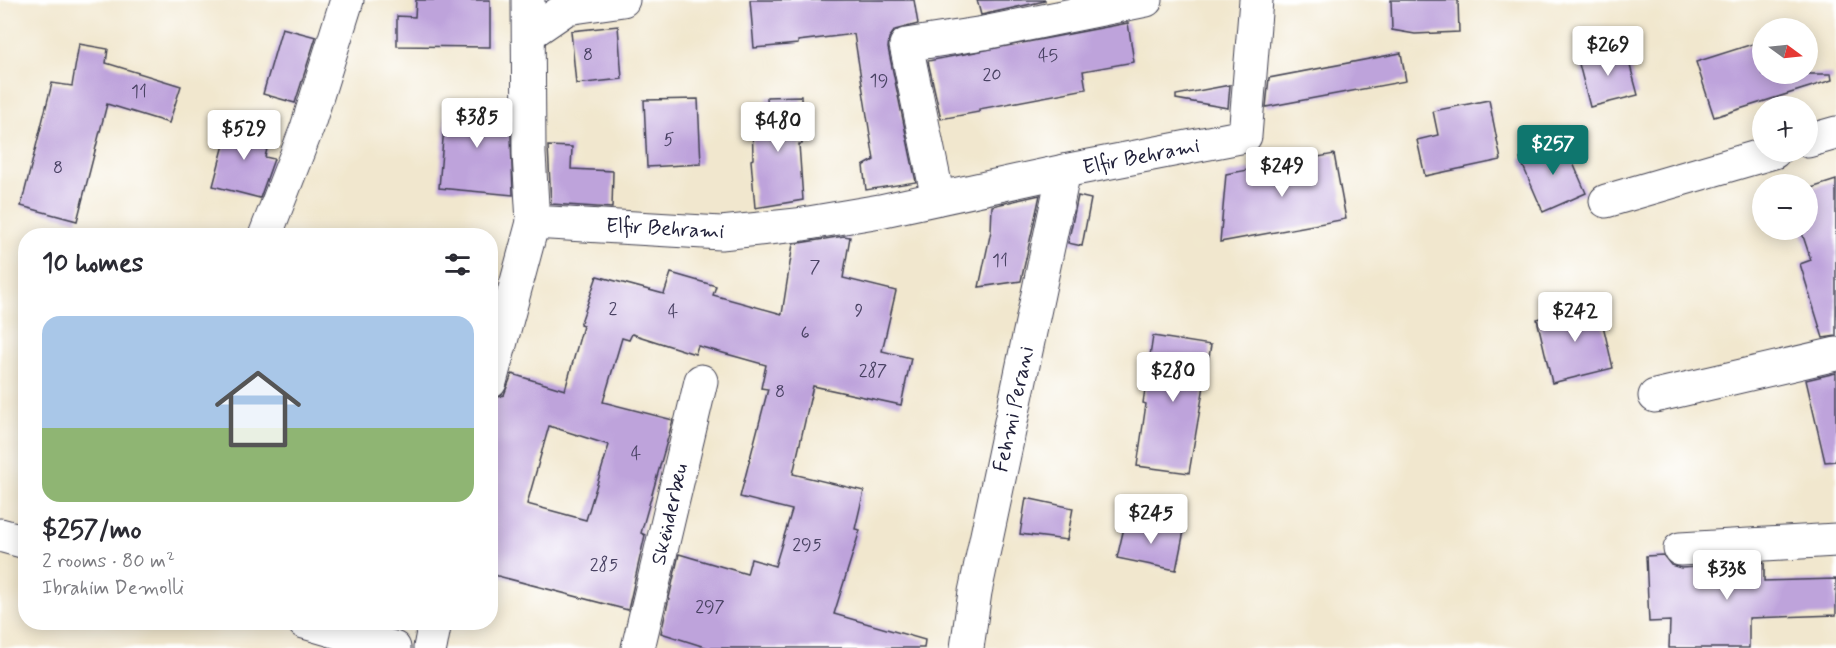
<!DOCTYPE html>
<meta charset="utf-8">
<style>
:root{--surface:#fff;--page:#f2f2f3;--text:#2b2b33;--muted:#7c7c81;--line:#e1e1e2;--accent:#0f766e}
body{margin:0;font-family:Mynerve,sans-serif;background:var(--page);color:var(--text);height:100vh;display:flex;flex-direction:column;font-size:22px;white-space:nowrap}
*{box-sizing:border-box;margin:0}
p{font-size:20px;color:var(--muted)}
.icon{flex:none;width:33px;height:33px;fill:none;stroke:currentColor;stroke-width:2;stroke-linecap:round;stroke-linejoin:round}
.map{position:relative;flex:1;overflow:hidden}
.side{position:absolute;left:18px;top:228px;width:480px;height:402px;display:flex;flex-direction:column;background:var(--surface);border-radius:24px;box-shadow:0 3px 15px #0003}
.side>*{flex:none}
.needle{width:39px;rotate:105deg}
.fabs{position:absolute;left:1752px;top:18px;display:grid;gap:12px}
.fabs a{display:grid;place-items:center;width:66px;height:66px;border-radius:50%;background:var(--surface);box-shadow:0 3px 15px #0003;font-size:30px}
.price{position:absolute;translate:-50% -51px;padding:0 14px;border-radius:6px;background:#fff;color:#222;font-size:20px;line-height:39px;filter:drop-shadow(0 2px 3px #0008)}
.price::after{content:'';position:absolute;left:50%;top:36px;width:18px;height:14px;margin-left:-9px;background:inherit;clip-path:polygon(0 0,100% 0,50% 100%)}
.price.selected{background:var(--accent);color:#fff}
ul{padding:0;list-style:none}
li{display:grid;align-content:center;gap:12px;height:318px;padding:0 24px}
li+li{border-top:2px solid var(--line)}
li span{display:grid;place-items:center;height:186px;border-radius:18px;color:#555}
li>.icon{margin-inline-start:auto}
span .icon{width:108px;height:108px;fill:#fffc;stroke-width:1}
li b{font-size:26px}
h2{display:flex;justify-content:space-between;align-items:center;height:72px;padding:0 24px;font-size:26px}
.map>svg:first-child{display:block}
</style>
<div class="map">
<svg width="1836" height="648" viewBox="0 0 1836 648">
<rect width="100%" height="100%" fill="#fff"/>
<filter id="ink" filterUnits="userSpaceOnUse"><feTurbulence type="fractalNoise" baseFrequency=".0167" numOctaves="2"/><feDisplacementMap in="SourceGraphic" scale="12" xChannelSelector="R" yChannelSelector="G"/><feConvolveMatrix kernelMatrix="1 2 1 2 8 2 1 2 1" color-interpolation-filters="sRGB"/></filter>
<filter id="wash" filterUnits="userSpaceOnUse"><feTurbulence type="fractalNoise" baseFrequency=".008" numOctaves="4" result="noise"/><feDisplacementMap in="SourceGraphic" scale="24" xChannelSelector="R" yChannelSelector="G"/><feGaussianBlur stdDeviation="1.35" result="paint"/><feColorMatrix in="noise" values="0 0 0 0 0 0 0 0 0 0 0 0 0 0 0 0 0 1.4 0 .05"/><feComposite in="paint" operator="in"/></filter>
<g filter="url(#wash)">
<rect width="100%" height="100%" fill="#f1e7ce"/>
<g id="blocks">
<g fill="#bea3db" fill-rule="evenodd">
<path d="M416,0H490V47L397,46V16L415,17Z"/>
<path d="M750,0H914L918,24L895,30L889,38L888,48L916,182L866,190L863,166L874,160L854,34L798,41V44L754,48Z"/>
<path d="M977,0H1045V1L981,15Z"/>
<path d="M1391,0H1458L1459,32L1415,34L1392,30Z"/>
<path d="M1128,23L1134,62L1083,71L1086,89L979,109V112L941,119L928,61Z"/>
<path d="M618,26L622,79L576,84L571,31Z"/>
<path d="M282,28L316,37L295,103L263,94Z"/>
<path d="M1762,41V74H1831L1832,80L1714,117L1696,62Z"/>
<path d="M79,44L108,49L106,63L181,86L169,123L107,104L77,221L21,206L52,83L72,86Z"/>
<path d="M1625,47L1638,95L1590,107L1578,60Z"/>
<path d="M1401,53L1406,81L1266,107L1269,78Z"/>
<path d="M1230,85L1228,108L1176,99V95Z"/>
<path d="M801,96L802,144H799L803,200L755,208L751,160L753,159L752,114H768L767,97Z"/>
<path d="M698,99L701,164L647,167L644,100Z"/>
<path d="M1489,100L1501,160L1425,176L1417,140L1438,135L1433,111Z"/>
<path d="M446,102L510,108L513,195L439,188Z"/>
<path d="M230,122L271,133L265,157L274,159L260,198L213,186Z"/>
<path d="M1563,140L1586,193L1543,212L1520,159Z"/>
<path d="M548,146L572,147L571,169L613,171L612,208L551,204Z"/>
<path d="M1334,154L1346,219L1220,242L1226,174Z"/>
<path d="M1836,180V336L1823,338L1800,264L1811,260L1801,230H1808V189Z"/>
<path d="M1040,195L1021,281L979,287L991,231L992,206Z"/>
<path d="M1078,196L1091,199L1082,246L1068,243Z"/>
<path d="M844,236L850,237L843,278L896,291L882,351L911,358L901,405L813,386L793,474L864,491L855,529L860,530L834,614L925,640L924,648H708L661,633L679,554L747,574L751,559L775,566L792,510L740,497L768,389L761,388L766,365L698,346L695,354L632,334L629,340L622,338L603,402L673,420L641,533L645,535L628,610L490,574V400L504,395L512,374L565,390L583,326L580,325L597,276L664,294L671,273L716,286L713,295L782,314L793,244ZM549,426L609,445L586,520L527,504Z"/>
<path d="M1598,304L1613,368L1552,383L1537,319Z"/>
<path d="M1153,336L1211,345L1189,473L1137,466L1146,404L1143,403Z"/>
<path d="M1836,373V461L1825,462L1806,380Z"/>
<path d="M1026,498L1073,508L1067,540L1020,534Z"/>
<path d="M1126,519L1184,531L1176,570L1117,558Z"/>
<path d="M1663,555L1671,565L1681,568L1764,563V581L1836,579V615L1749,618V648H1669L1670,621L1649,622L1646,556Z"/>
</g>
</g>
</g>
<g filter="url(#ink)">
<use href="#blocks" fill-opacity="0" stroke="#414051" stroke-width="1.5"/>
<g fill="none" stroke-linecap="round" stroke-linejoin="round">
<g stroke="#414051" stroke-width="35">
<g id="street">
<path d="M529,34L567,8L623,0"/>
<path d="M1808,141L1836,133"/>
<path d="M938,198L906,45L984,33L1146,0"/>
<path d="M1606,201L1774,152"/>
<path d="M533,222L721,233L797,225L880,211L1064,171L1245,136L1256,0"/>
<path d="M265,236L307,128L347,0"/>
<path d="M490,382L533,222L529,154L528,0"/>
<path d="M1655,396L1836,354"/>
<path d="M1680,549L1836,540"/>
<path d="M430,648L435,622"/>
<path d="M638,648L701,381"/>
<path d="M967,648L975,592L1064,171"/>
</g>
</g>
<g stroke="#414051" stroke-width="35">
<g id="secondary">
<path d="M0,535L26,542"/>
<path d="M304,622L394,648"/>
</g>
</g>
<use href="#street" stroke="#fff" stroke-width="33"/>
<use href="#secondary" stroke="#fff" stroke-width="33"/>
</g>
</g>
<g text-anchor="middle" stroke-width="5" stroke-linejoin="round" paint-order="stroke">
<g font-size="18" fill="#494263">
<text x="588" y="60">8</text>
<text x="1048" y="61">45</text>
<text x="992" y="80">20</text>
<text x="879" y="86">19</text>
<text x="139" y="97">11</text>
<text x="669" y="145">5</text>
<text x="58" y="173">8</text>
<text x="1000" y="266">11</text>
<text x="815" y="272">7</text>
<text x="613" y="314">2</text>
<text x="859" y="316">9</text>
<text x="673" y="317">4</text>
<text x="805" y="338">6</text>
<text x="873" y="376">287</text>
<text x="780" y="397">8</text>
<text x="636" y="459">4</text>
<text x="807" y="550">295</text>
<text x="604" y="570">285</text>
<text x="710" y="612">297</text>
</g>
<g font-size="21" fill="#22223b" stroke="#fff">
<text transform="translate(1141 156) rotate(-11)" y="7">Elfir Behrami</text>
<text transform="translate(665 228) rotate(3)" y="7">Elfir Behrami</text>
<text transform="translate(1013 409) rotate(-78)" y="7">Fehmi Perani</text>
<text transform="translate(669 514) rotate(-77)" y="7">Skënderbeu</text>
</g>
</g>
</svg>
<div class="fabs">
<a><svg class="needle" viewBox="-14 -14 28 28"><path d="M0-13l5 13h-10z" fill="#e53935"/><path d="M0 13l5-13h-10z" fill="#7c7c81"/></svg></a>
<a>+</a>
<a>−</a>
</div>
<b class="price" style="left:1608px;top:77px">$269</b>
<b class="price" style="left:477px;top:149px">$385</b>
<b class="price" style="left:778px;top:153px">$480</b>
<b class="price" style="left:244px;top:161px">$529</b>
<b class="price selected" style="left:1553px;top:176px">$257</b>
<b class="price" style="left:1282px;top:198px">$249</b>
<b class="price" style="left:1575px;top:343px">$242</b>
<b class="price" style="left:1173px;top:403px">$280</b>
<b class="price" style="left:1151px;top:545px">$245</b>
<b class="price" style="left:1727px;top:601px">$338</b>
<section class="side">
<h2>10 homes<svg class="icon" aria-label="filters" viewBox="0 0 24 24"><path d="M4 7h16M4 17h16"/><circle cx="9" cy="7" r="2"/><circle cx="15" cy="17" r="2"/></svg></h2>
<ul>
<li><span style="background:linear-gradient(#a9c7e8 60%,#8fb573 0)"><svg class="icon" aria-label="home" viewBox="0 0 24 24"><path d="M3 11l9-7 9 7M6 9v11h12V9"/></svg></span><div><b>$257/mo</b><p>2 rooms · 80 m²</p><p>Ibrahim Demolli</p></div></li>
</ul>
</section>
</div>
